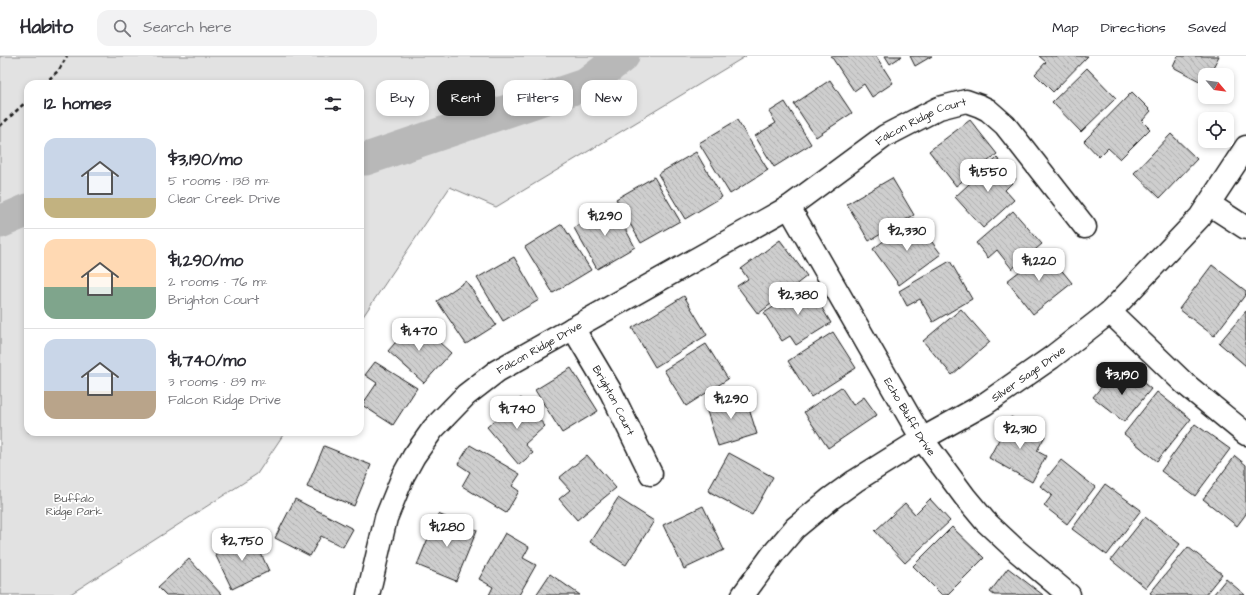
<!DOCTYPE html>
<meta charset="utf-8">
<style>
:root{--surface:#fff;--page:#f2f2f3;--text:#2b2b33;--muted:#7c7c81;--line:#e1e1e2;--accent:#1c1c1c}
body{margin:0;font-family:"Architects Daughter",sans-serif;background:var(--page);color:var(--text);height:100vh;display:flex;flex-direction:column;font-size:15px;white-space:nowrap}
*{box-sizing:border-box;margin:0}
p{font-size:13px;color:var(--muted)}
.icon{flex:none;width:22px;height:22px;fill:none;stroke:currentColor;stroke-width:2;stroke-linecap:round;stroke-linejoin:round}
.map{position:relative;flex:1;overflow:hidden}
.details{position:absolute;left:24px;top:24px;width:340px;height:356px;display:flex;flex-direction:column;background:var(--surface);border-radius:12px;box-shadow:0 2px 6px #0003}
.details>*{flex:none}
.hud{position:absolute;left:376px;top:24px;width:380px;height:36px;display:flex;gap:8px}
.needle{width:26px;rotate:119deg}
.buttons{position:absolute;left:1198px;top:12px;display:grid;gap:8px}
.buttons a{display:grid;place-items:center;width:36px;height:36px;border-radius:8px;background:var(--surface);box-shadow:0 2px 6px #0003;font-size:20px}
.price{position:absolute;translate:-50% -34px;padding:0 9px;border-radius:8px;background:#fff;color:#222;font-size:13px;line-height:26px;filter:drop-shadow(0 1px 2px #0008)}
.price::after{content:'';position:absolute;left:50%;top:24px;width:12px;height:9px;margin-left:-6px;background:inherit;clip-path:polygon(0 0,100% 0,50% 100%)}
.price.on{background:var(--accent);color:#fff}
ul{padding:0;list-style:none}
li{display:flex;align-items:center;gap:12px;height:100px;padding:0 20px}
li+li{border-top:1px solid var(--line)}
li span{display:grid;place-items:center;flex:none;width:112px;height:80px;border-radius:12px;color:#555}
li>.icon{margin-inline-start:auto}
span .icon{width:48px;height:48px;fill:#fffc;stroke-width:1}
li b{font-size:17px}
h2{display:flex;justify-content:space-between;align-items:center;height:48px;padding:0 20px;font-size:17px}
.pill{padding:0 14px;border-radius:12px;background:var(--surface);box-shadow:0 2px 6px #0003;font-size:14px;line-height:36px}
.pill.on{background:var(--accent);color:#fff}
header{display:flex;align-items:center;gap:24px;box-sizing:border-box;height:56px;padding:0 20px;background:var(--surface);border-bottom:1px solid var(--line)}
header strong{font-size:19px}
nav{display:flex;gap:22px;margin-inline-start:auto;font-size:14px}
.search{width:280px;height:36px;background:var(--page);display:flex;align-items:center;gap:10px;box-sizing:border-box;padding:0 14px;border-radius:12px;color:var(--muted);font-size:15px}
.map>svg:first-child{display:block}
</style>
<header>
<strong>Habito</strong>
<div class="search"><svg class="icon" aria-label="search" viewBox="0 0 24 24"><circle cx="10" cy="10" r="6"/><path d="M15 15l6 6"/></svg>Search here</div>
<nav><a>Map</a><a>Directions</a><a>Saved</a></nav>
</header>
<div class="map">
<svg width="1246" height="539" viewBox="0 0 1246 539">
<defs>
<pattern id="building-back-hatch" width="6" height="6" patternUnits="userSpaceOnUse"><rect width="6" height="6" fill="#cecece"/><path d="M-1 5l2 2M0 0l6 6M5-1l2 2" fill="none" stroke="#b0b0b0"/></pattern>
</defs>
<rect width="100%" height="100%" fill="#fff"/>
<filter id="ink" filterUnits="userSpaceOnUse"><feTurbulence type="fractalNoise" baseFrequency=".025" numOctaves="2"/><feDisplacementMap in="SourceGraphic" scale="8" xChannelSelector="R" yChannelSelector="G"/><feConvolveMatrix kernelMatrix="1 2 1 2 8 2 1 2 1" color-interpolation-filters="sRGB"/></filter>
<g filter="url(#ink)">
<path fill="#e2e2e2" stroke="#7f7f7f" d="M0,0H746L496,151L450,131L360,265V28H28V376H285L257,418L69,539H0Z"/>
<g fill="none" stroke-linecap="round" stroke-linejoin="round">
<g stroke="#b8b8b8" stroke-width="33">
<path d="M360,103H366L587,28L623,0"/>
<path d="M0,166L28,154"/>
</g>
</g>
<g fill="url(#building-back-hatch)" stroke="#1c1c1c">
<path d="M831,0H876L893,27L872,41L864,28L854,35Z"/>
<path d="M885,0H902L890,8Z"/>
<path d="M910,0H932L915,10Z"/>
<path d="M1039,0H1088L1053,36L1035,18L1046,6Z"/>
<path d="M1178,0H1219L1209,19H1205V28L1173,11Z"/>
<path d="M1087,12L1116,42L1081,76L1052,46Z"/>
<path d="M830,24L852,57L816,81L794,48Z"/>
<path d="M1132,36L1151,55L1142,65L1150,73L1120,103L1108,92L1099,101L1084,85Z"/>
<path d="M785,46L811,88L774,111L755,80L776,67L769,56Z"/>
<path d="M737,64L768,114L730,138L699,87Z"/>
<path d="M970,64L997,98L956,130L929,95Z"/>
<path d="M1171,78L1197,103L1160,142L1134,117Z"/>
<path d="M696,96L722,141L685,163L658,118Z"/>
<path d="M997,102L1016,123L1005,134L1014,144L983,172L955,141Z"/>
<path d="M654,121L680,165L641,187L616,143Z"/>
<path d="M892,122L914,159L869,185L847,148Z"/>
<path d="M613,150L635,191L597,213L574,172Z"/>
<path d="M1013,155L1042,188L1012,213L997,194L988,202L976,187Z"/>
<path d="M914,162L941,198L899,229L873,193Z"/>
<path d="M562,168L591,214L553,237L525,191Z"/>
<path d="M780,184L807,220L758,258L737,230L748,223L741,213Z"/>
<path d="M1046,195L1072,227L1033,258L1007,225Z"/>
<path d="M514,201L539,244L503,265L477,222Z"/>
<path d="M950,205L972,243L933,266L920,243L907,250L899,235Z"/>
<path d="M1212,209L1246,235V238L1214,280L1179,253Z"/>
<path d="M466,225L496,269L466,288L437,245Z"/>
<path d="M808,229L831,267L796,289L790,280L782,285L764,257Z"/>
<path d="M684,240L707,279L655,311L632,272Z"/>
<path d="M961,253L990,286L952,319L923,285Z"/>
<path d="M1246,255V310L1219,287Z"/>
<path d="M415,264L451,297L424,327L388,295Z"/>
<path d="M833,276L856,312L811,341L788,305Z"/>
<path d="M706,288L728,323L686,350L664,314Z"/>
<path d="M375,306L417,332L393,369L362,349L377,327L365,319Z"/>
<path d="M571,312L598,355L562,377L535,334Z"/>
<path d="M1112,318L1124,328L1133,318L1151,333L1124,366L1093,341Z"/>
<path d="M841,331L853,349L864,341L877,359L828,392L804,356Z"/>
<path d="M1157,336L1191,363L1157,405L1124,378Z"/>
<path d="M744,337L757,378L718,390L705,349Z"/>
<path d="M521,342L545,370L525,388L533,397L519,409L487,371Z"/>
<path d="M1011,361L1045,380L1037,395L1046,400L1032,426L989,402Z"/>
<path d="M1195,368L1230,393L1195,440L1161,415Z"/>
<path d="M470,389L520,418L512,430L519,435L506,457L462,430L470,416L458,408Z"/>
<path d="M324,390L371,409L354,450L307,431Z"/>
<path d="M729,397L773,421L752,459L708,435Z"/>
<path d="M587,399L616,432L577,464L559,443L570,434L559,422Z"/>
<path d="M1235,400L1246,409V458L1237,470L1203,443Z"/>
<path d="M1061,404L1095,431L1067,468L1044,450L1052,439L1040,430Z"/>
<path d="M1105,428L1141,454L1107,499L1072,473Z"/>
<path d="M618,442L654,465L626,509L590,486Z"/>
<path d="M295,443L353,473L343,491L321,480L310,500L275,482Z"/>
<path d="M930,443L950,465L905,507L875,475L905,447L915,458Z"/>
<path d="M703,450L724,494L684,513L663,469Z"/>
<path d="M438,458L477,474L456,525L417,509Z"/>
<path d="M1145,461L1180,488L1146,532L1111,504Z"/>
<path d="M952,471L984,502L947,539H942L913,510Z"/>
<path d="M505,477L529,491L523,502L536,509L519,539H489L493,531L479,523Z"/>
<path d="M253,480L269,515L232,533L215,498Z"/>
<path d="M1188,491L1222,518L1205,539H1153L1150,537Z"/>
<path d="M189,503L222,539H166L158,531Z"/>
<path d="M1008,512L1043,539H994L990,536Z"/>
<path d="M550,518L580,539H536Z"/>
<path d="M1226,523L1245,539H1213Z"/>
</g>
<g fill="none" stroke-linecap="round" stroke-linejoin="round">
<g stroke="#1c1c1c" stroke-width="25">
<g id="minor">
<path d="M1209,148L1246,172"/>
<path id="s1" d="M789,151L922,383L965,441L985,465L1017,495L1069,539"/>
<path d="M1110,256L1184,327L1246,378"/>
<path id="s2" d="M573,272L611,336L651,418"/>
<path id="s3" d="M368,539L386,462L403,420L414,400L433,373L466,339L497,315L789,151L885,80L939,52L966,45L980,50L988,54L1005,69L1085,171"/>
<path id="s4" d="M743,539L773,498L795,472L830,443L855,425L922,383L985,348L1051,302L1110,256L1200,161L1246,91"/>
</g>
</g>
<g stroke="#1c1c1c" stroke-width="2.5" stroke-dasharray="4 3" stroke-linecap="butt">
<path d="M44,28L59,14L67,0"/>
<path d="M0,70L28,44"/>
</g>
<use href="#minor" stroke="#fff" stroke-width="22"/>
</g>
</g>
<g text-anchor="middle" stroke-width="3.5" stroke-linejoin="round" paint-order="stroke">
<g font-size="11" fill="#1c1c1c" stroke="#fff">
<text dy="4" stroke="none"><textPath href="#s3" startOffset="760">Falcon Ridge Court</textPath></text>
<text dy="4" stroke="none"><textPath href="#s3" startOffset="315">Falcon Ridge Drive</textPath></text>
<text dy="4" stroke="none"><textPath href="#s4" startOffset="365">Silver Sage Drive</textPath></text>
<text dy="4" stroke="none"><textPath href="#s2" startOffset="83">Brighton Court</textPath></text>
<text dy="4" stroke="none"><textPath href="#s1" startOffset="242">Echo Bluff Drive</textPath></text>
</g>
<g font-size="11" fill="#575757" stroke="#fff">
<text x="74" y="446">Buffalo<tspan x="74" dy="13">Ridge Park</tspan></text>
</g>
</g>
</svg>
<div class="buttons">
<a><svg class="needle" viewBox="-14 -14 28 28"><path d="M0-13l5 13h-10z" fill="#e53935"/><path d="M0 13l5-13h-10z" fill="#7c7c81"/></svg></a>
<a><svg class="icon" aria-label="locate" viewBox="0 0 24 24"><circle cx="12" cy="12" r="6"/><path d="M12 2v4M12 18v4M2 12h4M18 12h4"/></svg></a>
</div>
<b class="price" style="left:988px;top:137px">$1,550</b>
<b class="price" style="left:605px;top:181px">$1,290</b>
<b class="price" style="left:907px;top:196px">$2,330</b>
<b class="price" style="left:1039px;top:226px">$1,220</b>
<b class="price" style="left:798px;top:260px">$2,380</b>
<b class="price" style="left:419px;top:296px">$1,470</b>
<b class="price on" style="left:1122px;top:340px">$3,190</b>
<b class="price" style="left:731px;top:364px">$1,290</b>
<b class="price" style="left:517px;top:374px">$1,740</b>
<b class="price" style="left:1020px;top:394px">$2,310</b>
<b class="price" style="left:447px;top:492px">$1,280</b>
<b class="price" style="left:242px;top:506px">$2,750</b>
<div class="hud">
<a class="pill">Buy</a>
<a class="pill on">Rent</a>
<a class="pill">Filters</a>
<a class="pill">New</a>
</div>
<section class="details">
<h2>12 homes<svg class="icon" aria-label="filters" viewBox="0 0 24 24"><path d="M4 7h16M4 17h16"/><circle cx="9" cy="7" r="2"/><circle cx="15" cy="17" r="2"/></svg></h2>
<ul>
<li><span style="background:linear-gradient(#c9d6e8 75%,#c2b280 0)"><svg class="icon" aria-label="home" viewBox="0 0 24 24"><path d="M3 11l9-7 9 7M6 9v11h12V9"/></svg></span><div><b>$3,190/mo</b><p>5 rooms · 138 m²</p><p>Clear Creek Drive</p></div></li>
<li><span style="background:linear-gradient(#ffd9b3 60%,#7fa58c 0)"><svg class="icon" aria-label="home" viewBox="0 0 24 24"><path d="M3 11l9-7 9 7M6 9v11h12V9"/></svg></span><div><b>$1,290/mo</b><p>2 rooms · 76 m²</p><p>Brighton Court</p></div></li>
<li><span style="background:linear-gradient(#c9d6e8 65%,#b9a48a 0)"><svg class="icon" aria-label="home" viewBox="0 0 24 24"><path d="M3 11l9-7 9 7M6 9v11h12V9"/></svg></span><div><b>$1,740/mo</b><p>3 rooms · 89 m²</p><p>Falcon Ridge Drive</p></div></li>
</ul>
</section>
</div>
